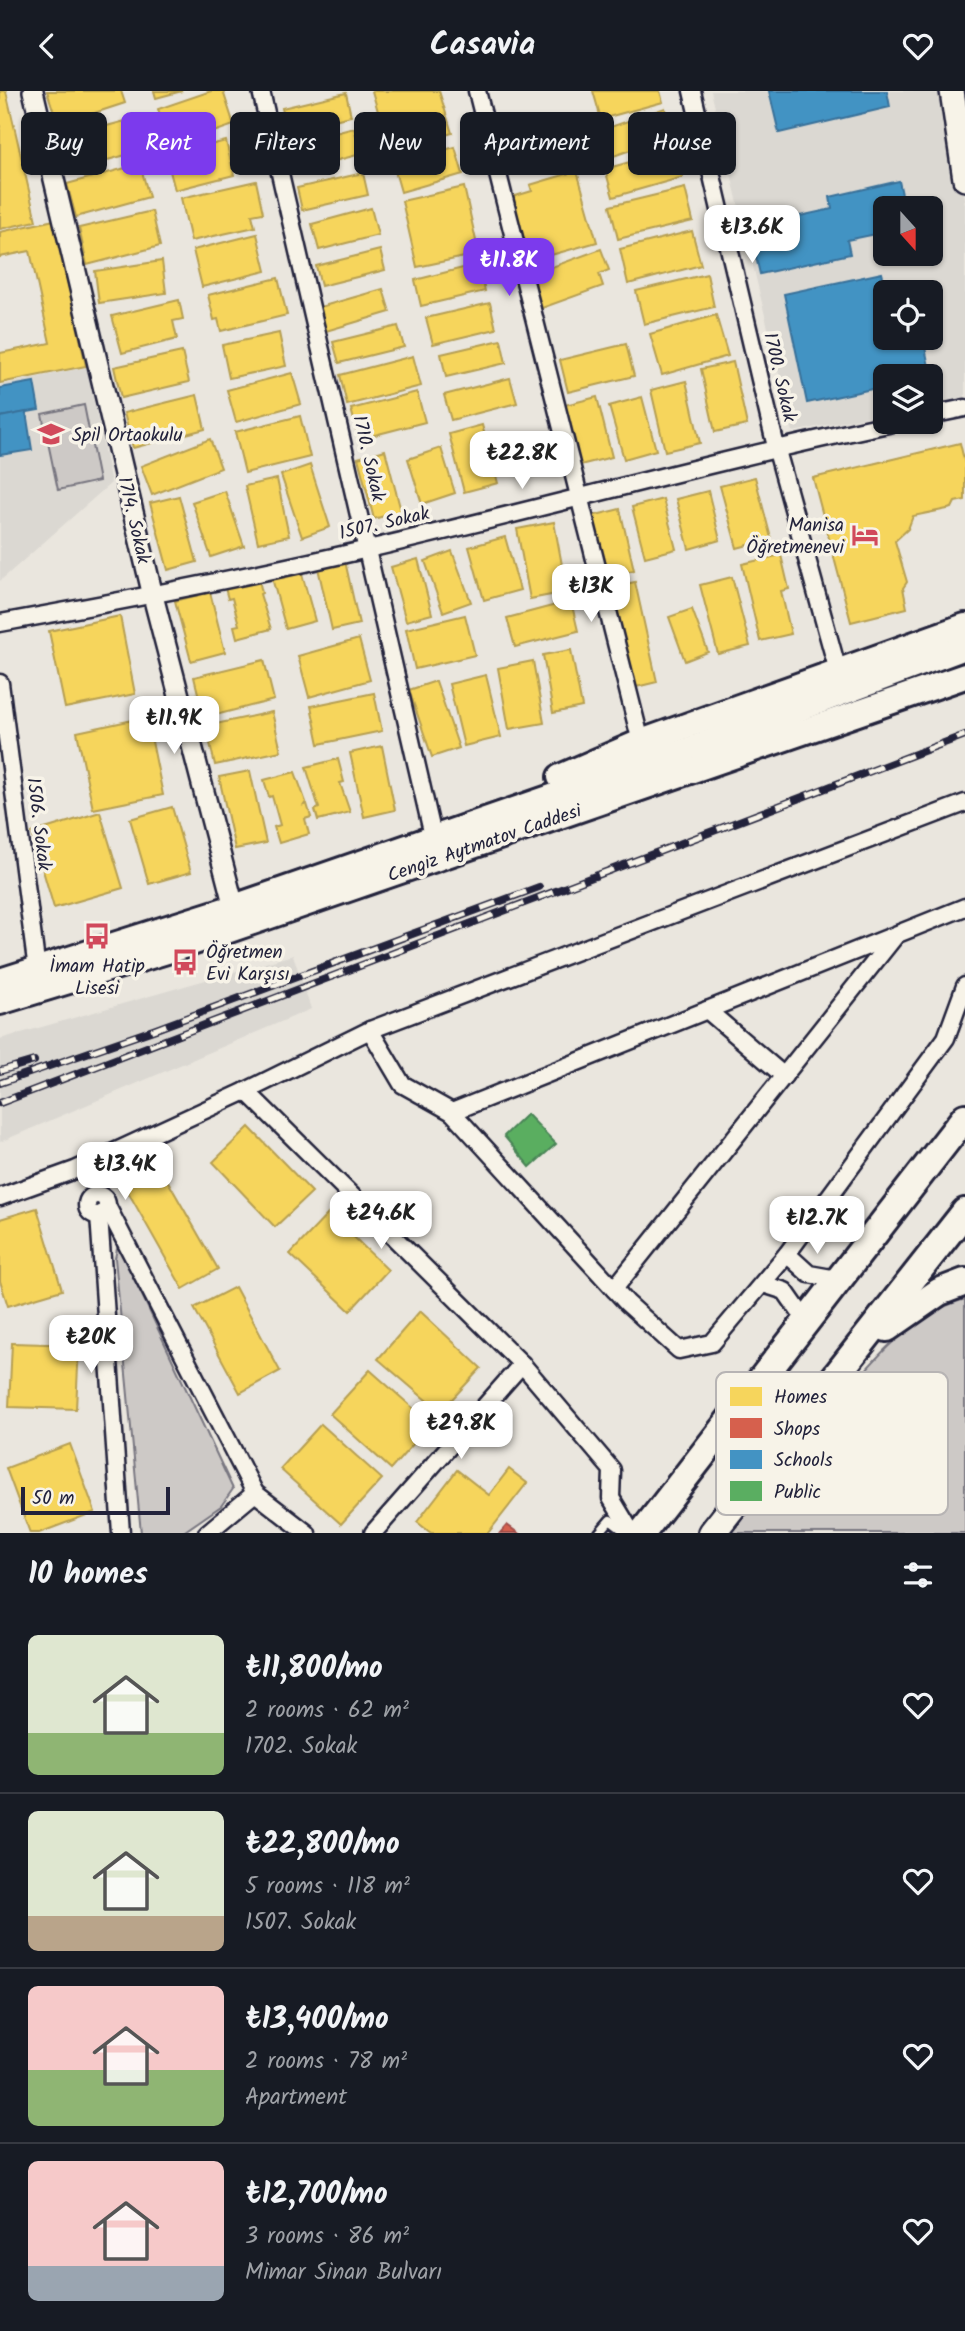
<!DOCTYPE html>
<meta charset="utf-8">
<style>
:root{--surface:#171b24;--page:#20242c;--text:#f1f3f6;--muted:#9ea1a6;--line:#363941;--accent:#7c3aed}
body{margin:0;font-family:Kalam,sans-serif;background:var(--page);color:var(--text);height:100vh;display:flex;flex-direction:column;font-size:26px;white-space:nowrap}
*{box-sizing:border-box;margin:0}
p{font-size:23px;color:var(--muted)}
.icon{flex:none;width:38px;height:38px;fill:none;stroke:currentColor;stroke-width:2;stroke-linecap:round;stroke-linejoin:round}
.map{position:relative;height:1442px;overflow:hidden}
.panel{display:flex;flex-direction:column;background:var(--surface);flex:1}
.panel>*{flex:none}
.guide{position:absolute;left:21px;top:21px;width:924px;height:63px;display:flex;gap:14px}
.needle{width:46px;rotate:159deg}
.tools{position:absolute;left:873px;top:105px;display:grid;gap:14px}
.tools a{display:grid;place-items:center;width:70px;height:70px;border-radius:10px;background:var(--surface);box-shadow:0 2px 5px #0004;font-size:35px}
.scale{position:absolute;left:21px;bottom:18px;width:149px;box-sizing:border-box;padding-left:7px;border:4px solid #22223b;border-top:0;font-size:19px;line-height:24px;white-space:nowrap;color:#22223b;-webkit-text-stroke:5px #f7f3e8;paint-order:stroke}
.price{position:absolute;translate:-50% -60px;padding:0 16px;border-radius:14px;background:#fff;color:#222;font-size:23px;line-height:46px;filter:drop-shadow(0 2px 4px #0008)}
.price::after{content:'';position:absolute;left:50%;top:42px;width:21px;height:16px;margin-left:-10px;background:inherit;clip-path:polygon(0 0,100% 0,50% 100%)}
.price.current{background:var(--accent);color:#fff}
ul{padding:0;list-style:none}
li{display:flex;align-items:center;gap:21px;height:175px;padding:0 28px}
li+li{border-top:2px solid var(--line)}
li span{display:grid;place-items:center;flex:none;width:196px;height:140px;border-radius:10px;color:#555}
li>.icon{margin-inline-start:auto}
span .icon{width:84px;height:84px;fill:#fffc;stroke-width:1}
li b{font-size:30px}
h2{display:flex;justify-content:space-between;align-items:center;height:84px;padding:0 28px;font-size:30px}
.tag{padding:0 24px;border-radius:10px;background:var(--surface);box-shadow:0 2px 5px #0004;font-size:24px;line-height:63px}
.tag.current{background:var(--accent);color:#fff}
header{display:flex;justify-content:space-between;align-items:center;height:91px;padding:0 28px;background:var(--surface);font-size:32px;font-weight:600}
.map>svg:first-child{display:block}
</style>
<header><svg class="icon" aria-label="back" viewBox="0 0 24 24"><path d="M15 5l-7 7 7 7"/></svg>Casavia<svg class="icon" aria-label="heart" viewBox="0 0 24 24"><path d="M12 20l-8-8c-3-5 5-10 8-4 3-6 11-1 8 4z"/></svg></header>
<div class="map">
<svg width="965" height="1442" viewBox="0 0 965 1442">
<rect width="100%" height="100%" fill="#eae6de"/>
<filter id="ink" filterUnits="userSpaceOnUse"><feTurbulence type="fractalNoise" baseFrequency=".0143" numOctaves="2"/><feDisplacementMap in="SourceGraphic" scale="14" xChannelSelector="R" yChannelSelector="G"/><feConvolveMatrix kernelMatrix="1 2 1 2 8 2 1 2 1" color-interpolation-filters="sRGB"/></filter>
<g filter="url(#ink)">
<g fill="#dbd8d2" fill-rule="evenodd">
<path d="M711,0H947L965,114V306L931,313V285H886L885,322L793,341ZM886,117H931V163H886ZM886,201H931V247H886Z"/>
<path d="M87,276L111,392L0,490V294Z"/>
<path d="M293,864L311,918L0,1051V948Z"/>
</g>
<g fill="#cdc9c6" stroke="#787680" stroke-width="2">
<path d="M84,314L99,390L58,399L42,323Z"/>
<path d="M118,1153L233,1398L221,1415L182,1442H141L115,1167Z"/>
<path d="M965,1208V1442H731C761,1403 791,1366 823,1329C863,1282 903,1226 965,1208Z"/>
</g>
<g fill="#f6d55c" stroke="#b69f52" stroke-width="2">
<path d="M0,0H6L36,130L0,138Z"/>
<path d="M47,0H121L125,12L58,34Z"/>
<path d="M154,0H182L156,7Z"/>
<path d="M211,0H223L234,34L171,56L158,18Z"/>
<path d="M372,0H439L452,42L390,61Z"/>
<path d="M593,0H660L663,11L601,28Z"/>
<path d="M346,2L351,25L287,40L282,17Z"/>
<path d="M665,17L674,44L608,67L599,40Z"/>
<path d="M129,29L137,61L67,80L58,48Z"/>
<path d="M354,37L361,63L296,80L289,54Z"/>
<path d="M226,50L234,84L175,99L166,65Z"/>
<path d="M455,56L463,83L401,101L393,73Z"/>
<path d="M676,58L683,86L613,106L605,78Z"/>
<path d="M140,73L149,106L76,126L67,93Z"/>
<path d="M577,80L597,151L530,170L512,106L532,100L530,94Z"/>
<path d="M363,82L368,104L302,119L297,97Z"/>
<path d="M256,90L263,122L252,124L255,136L191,150L181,107Z"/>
<path d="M464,96L479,163L417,176L402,110Z"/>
<path d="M685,97L693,130L618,148L610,115Z"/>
<path d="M371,117L378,144L319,159L312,133Z"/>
<path d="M152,120L160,155L87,174L79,137Z"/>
<path d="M54,129L86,275L0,292V262L50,252L30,160L0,166V141Z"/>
<path d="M692,140L701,174L628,193L620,158Z"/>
<path d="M257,143L266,180L202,196L193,159Z"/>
<path d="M601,158L609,179L599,183L603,195L542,217L530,184Z"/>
<path d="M380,159L385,179L321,195L316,175Z"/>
<path d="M162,170L166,202L99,212L95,180Z"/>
<path d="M479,173L485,200L421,215L415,189Z"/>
<path d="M707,183L714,216L644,233L636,200Z"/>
<path d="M278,187L287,224L221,240L218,228L214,229L208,204Z"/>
<path d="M383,198L390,221L326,240L320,216Z"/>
<path d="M179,209L183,228L173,230L177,248L122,262L112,225Z"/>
<path d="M490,212L496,238L433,253L426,227Z"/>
<path d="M716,224L728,265L662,284L650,243Z"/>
<path d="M398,235L404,256L339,272L333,251Z"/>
<path d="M279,242L286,275L229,287L222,254Z"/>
<path d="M501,249L506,272L446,286L441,263Z"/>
<path d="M626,253L634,285L568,301L560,269Z"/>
<path d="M182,261L189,291L121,307L114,276Z"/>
<path d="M413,265L421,295L347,314L340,284Z"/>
<path d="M733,271L747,334L715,341L701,278Z"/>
<path d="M292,282L301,313L236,331L227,299Z"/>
<path d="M510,287L517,312L451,329L444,304Z"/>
<path d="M686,290L700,352L665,360L651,299Z"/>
<path d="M417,301L425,331L359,348L351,318Z"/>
<path d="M197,304L205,338L133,357L124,322Z"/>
<path d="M597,306L612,366L580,374L565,314Z"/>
<path d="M642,306L656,359L624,368L609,315Z"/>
<path d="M300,325L310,366L245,382L235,341Z"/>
<path d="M482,334L498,392L464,401L449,343Z"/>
<path d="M210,348L221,377L152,404L141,375Z"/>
<path d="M960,352L965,373V409L955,411L952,417L913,425L908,438L895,450L907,491L903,497L907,517L851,531L813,387Z"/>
<path d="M441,357L455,402L422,413L408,368Z"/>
<path d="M385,359L401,420L374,428L358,367Z"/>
<path d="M310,374L330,436L302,446L281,384Z"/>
<path d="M755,386L772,451L761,454L760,451L737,457L720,395Z"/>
<path d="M277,388L289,445L258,452L245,395Z"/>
<path d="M225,400L244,455L211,466L192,411Z"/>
<path d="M708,400L720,449L689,458L676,408Z"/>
<path d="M179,405L197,471L168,479L150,412Z"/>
<path d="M663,408L676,458L645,466L632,416Z"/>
<path d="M620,418L634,479L606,486L592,425Z"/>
<path d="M554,431L567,501L530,508L517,438Z"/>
<path d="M505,446L520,499L484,509L469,456Z"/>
<path d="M452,460L471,511L443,521L425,470Z"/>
<path d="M781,464L789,498L781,500L791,543L760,550L742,473Z"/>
<path d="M418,468L432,523L406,530L391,476Z"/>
<path d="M345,470L359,533L332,539L318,477Z"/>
<path d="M301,479L315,530L286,538L272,487Z"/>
<path d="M732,486L750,555L718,563L700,494Z"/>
<path d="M259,489L262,502L260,503L271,538L237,547L234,535L239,534L232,507L228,508L225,497Z"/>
<path d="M635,491L657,591L628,598L606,497Z"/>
<path d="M210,501L225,561L191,570L175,510Z"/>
<path d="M571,510L578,540L515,556L507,527Z"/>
<path d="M692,518L708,561L685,570L669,526Z"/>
<path d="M465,524L475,564L415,578L406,538Z"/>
<path d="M120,525L135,603L65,617L49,540Z"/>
<path d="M359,548L370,589L309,606L298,565Z"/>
<path d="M571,559L582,616L553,622L543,564Z"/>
<path d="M264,569L274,609L204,627L194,586Z"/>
<path d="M533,570L544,632L509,638L498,577Z"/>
<path d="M486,584L501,646L464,655L449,593Z"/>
<path d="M436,590L459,657L432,666L409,599Z"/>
<path d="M374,602L382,640L319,653L311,615Z"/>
<path d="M272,621L281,660L215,674L206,635Z"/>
<path d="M147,626L163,704L93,718L77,641Z"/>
<path d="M382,655L395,719L364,726L350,662Z"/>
<path d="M338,668L344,691L340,692L350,721L318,729L315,719L319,717L306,676Z"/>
<path d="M250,680L266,752L235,758L219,686Z"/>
<path d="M295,681L306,711L304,714L307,713L311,726L305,728L309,743L279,752L274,736L280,734L272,705L269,706L264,689Z"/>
<path d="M172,716L191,781L149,793L130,728Z"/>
<path d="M100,721L123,797L54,817L32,742Z"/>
<path d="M249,1036L312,1101L275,1136L213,1071Z"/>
<path d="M154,1066L218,1178L183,1198L119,1085Z"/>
<path d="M37,1117L62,1199L8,1215L0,1190V1128Z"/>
<path d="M329,1122L388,1179L350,1220L290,1163Z"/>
<path d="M235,1196L280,1280L240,1302L194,1217Z"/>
<path d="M420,1220L481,1277L440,1321L378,1268Z"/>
<path d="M12,1252L79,1254L76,1318L9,1316Z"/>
<path d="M370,1279L431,1333L391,1378L330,1323Z"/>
<path d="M321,1333L382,1388L341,1433L280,1378Z"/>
<path d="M70,1353L95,1421L39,1442H30L6,1377Z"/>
<path d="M509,1378L527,1392L488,1442H431L417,1431L457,1379L489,1404Z"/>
</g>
<path fill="#d6604d" stroke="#a04d48" stroke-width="2" d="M507,1434L518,1442H500Z"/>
<g fill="#4393c3" stroke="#39719a" stroke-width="2">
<path d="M769,0H887L890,16L779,42Z"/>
<path d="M899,90L905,117H886V141L847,149L850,163L760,183L749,136L832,118L830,106Z"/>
<path d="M882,182L887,201L886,247H923L931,285H886V295L807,312L784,203Z"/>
<path d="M34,291L39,319L0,326V297Z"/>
<path d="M26,321L32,359L0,364V326Z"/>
</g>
<path fill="#5aae61" stroke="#498456" stroke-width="2" d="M527,1023L556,1053L530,1076L504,1045Z"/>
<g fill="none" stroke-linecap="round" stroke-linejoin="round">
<g stroke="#22223b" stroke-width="13">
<path id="service" d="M599,1442L610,1429L627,1442"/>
</g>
<g stroke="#22223b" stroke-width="21">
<g id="minor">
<path d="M261,0L433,745"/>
<path d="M477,0L641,651"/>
<path d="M692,0L776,356L838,580"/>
<path d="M931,324L965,317"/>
<path d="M0,532C123,510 246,486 368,458C545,417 720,368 898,331"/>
<path d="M0,592L37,879"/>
<path d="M707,919L784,985"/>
<path d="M370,939L402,993L452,1021L627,1212L679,1259L712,1252L787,1163L946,947L965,895"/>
<path d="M452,1021L965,816"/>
<circle cx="97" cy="1114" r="10"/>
<path d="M0,1106L75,1079L246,1000"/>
<path d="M107,1115L255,1402L307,1442"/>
<path d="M99,1124L121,1442"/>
<path d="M787,1163L809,1183L837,1188"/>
<path d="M763,1193L785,1200L806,1230"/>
<path d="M614,1198L896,844"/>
<path d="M207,1442L255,1402"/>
<path d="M373,1442L522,1273"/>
<path d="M632,1442L611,1407L612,1379L522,1273L246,1000L370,939L965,712"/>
</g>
</g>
<g stroke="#22223b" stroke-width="24">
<path id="tertiary" d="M33,0L153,505L234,816"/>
</g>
<g stroke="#22223b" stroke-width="28">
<path id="secondary" d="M952,0L965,88"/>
</g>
<g stroke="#22223b" stroke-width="30">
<g id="primary">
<path d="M560,686L641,651L965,535"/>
<path d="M0,890L234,816L699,655L965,556"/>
<path d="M0,911L180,856L965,585"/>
</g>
</g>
<g stroke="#22223b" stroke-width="32">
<g id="trunk">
<path d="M887,1237L939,1201L965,1191"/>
<path d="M642,1442L965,1026"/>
<path d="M712,1442L965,1121"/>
</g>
</g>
<use href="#service" stroke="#f7f3e8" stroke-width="8"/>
<use href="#minor" stroke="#f7f3e8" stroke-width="16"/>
<use href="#tertiary" stroke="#f7f3e8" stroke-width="19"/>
<use href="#secondary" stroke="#f7f3e8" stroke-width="23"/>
<use href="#primary" stroke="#f7f3e8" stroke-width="24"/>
<use href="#trunk" stroke="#f7f3e8" stroke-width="26"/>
<g stroke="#22223b" stroke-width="8">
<g id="rail">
<path d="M0,980L34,970"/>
<path d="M0,992L156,938L539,796"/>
<path d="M0,1012L965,644"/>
</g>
</g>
<use href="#rail" stroke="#f7f3e8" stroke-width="5" stroke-dasharray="16" stroke-linecap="butt"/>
</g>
</g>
<defs>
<g id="school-bare" transform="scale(2.1)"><path d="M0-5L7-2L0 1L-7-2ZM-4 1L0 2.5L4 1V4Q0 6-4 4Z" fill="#d1495b" stroke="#f7f3e8" stroke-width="2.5" paint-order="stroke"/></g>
<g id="hotel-bare" transform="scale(2.1)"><path d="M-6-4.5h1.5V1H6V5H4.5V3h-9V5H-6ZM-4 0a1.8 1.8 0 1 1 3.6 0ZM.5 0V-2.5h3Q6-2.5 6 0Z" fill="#d1495b" stroke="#f7f3e8" stroke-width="2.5" paint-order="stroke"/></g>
<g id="bus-bare" transform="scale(2.1)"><path d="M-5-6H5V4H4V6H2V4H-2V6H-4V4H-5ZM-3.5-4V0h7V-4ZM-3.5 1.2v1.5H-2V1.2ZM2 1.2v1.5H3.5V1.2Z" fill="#d1495b" stroke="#f7f3e8" stroke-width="2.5" paint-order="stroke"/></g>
</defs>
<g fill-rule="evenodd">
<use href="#school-bare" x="51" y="343"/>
<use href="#hotel-bare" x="865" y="444"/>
<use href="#bus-bare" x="97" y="845"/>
<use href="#bus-bare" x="185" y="871"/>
</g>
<g text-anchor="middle" stroke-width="7" stroke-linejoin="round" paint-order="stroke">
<g font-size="19" fill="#22223b" stroke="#f7f3e8">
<text transform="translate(781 286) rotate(77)" y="7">1700. Sokak</text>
<text transform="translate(370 367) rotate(77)" y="7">1710. Sokak</text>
<text transform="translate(135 429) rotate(77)" y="7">1714. Sokak</text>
<text transform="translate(384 431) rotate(-13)" y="7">1507. Sokak</text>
<text transform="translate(40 733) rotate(83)" y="7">1506. Sokak</text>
<text transform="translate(484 751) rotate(-19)" y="7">Cengiz Aytmatov Caddesi</text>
</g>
<g font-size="19" fill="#22223b" stroke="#f7f3e8" text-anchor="start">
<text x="72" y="350">Spil Ortaokulu</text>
<text x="844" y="440" text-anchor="end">Manisa<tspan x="844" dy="22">Öğretmenevi</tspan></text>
<text x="206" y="867">Öğretmen<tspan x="206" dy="22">Evi Karşısı</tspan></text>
<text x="97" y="881" text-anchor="middle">İmam Hatip<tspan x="97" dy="22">Lisesi</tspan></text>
</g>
</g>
<rect x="716" y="1281" width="232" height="143" rx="10" fill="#f7f3e8" stroke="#b7b4b4" stroke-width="2"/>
<rect x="730" y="1296" width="32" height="19" fill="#f6d55c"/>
<rect x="730" y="1327" width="32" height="20" fill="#d6604d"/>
<rect x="730" y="1359" width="32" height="19" fill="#4393c3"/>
<rect x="730" y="1390" width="32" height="20" fill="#5aae61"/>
<g font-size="19" fill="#22223b">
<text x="774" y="1312">Homes</text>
<text x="774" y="1344">Shops</text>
<text x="774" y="1375">Schools</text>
<text x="774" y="1407">Public</text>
</g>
</svg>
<div class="tools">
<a><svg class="needle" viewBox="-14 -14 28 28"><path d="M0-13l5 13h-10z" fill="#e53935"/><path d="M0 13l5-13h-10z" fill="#9ea1a6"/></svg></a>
<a><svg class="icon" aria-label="locate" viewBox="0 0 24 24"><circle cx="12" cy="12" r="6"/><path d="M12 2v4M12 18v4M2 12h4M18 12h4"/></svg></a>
<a><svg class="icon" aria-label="layers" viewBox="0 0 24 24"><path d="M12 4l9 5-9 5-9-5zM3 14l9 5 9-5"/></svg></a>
</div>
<div class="scale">50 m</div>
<b class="price" style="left:752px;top:174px">₺13.6K</b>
<b class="price current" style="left:509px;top:207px">₺11.8K</b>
<b class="price" style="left:522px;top:400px">₺22.8K</b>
<b class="price" style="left:591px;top:533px">₺13K</b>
<b class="price" style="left:174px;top:665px">₺11.9K</b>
<b class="price" style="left:125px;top:1111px">₺13.4K</b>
<b class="price" style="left:381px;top:1160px">₺24.6K</b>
<b class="price" style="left:817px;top:1165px">₺12.7K</b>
<b class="price" style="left:91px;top:1284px">₺20K</b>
<b class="price" style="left:461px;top:1370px">₺29.8K</b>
<div class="guide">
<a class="tag">Buy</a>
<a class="tag current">Rent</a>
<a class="tag">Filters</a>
<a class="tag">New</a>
<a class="tag">Apartment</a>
<a class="tag">House</a>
</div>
</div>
<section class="panel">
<h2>10 homes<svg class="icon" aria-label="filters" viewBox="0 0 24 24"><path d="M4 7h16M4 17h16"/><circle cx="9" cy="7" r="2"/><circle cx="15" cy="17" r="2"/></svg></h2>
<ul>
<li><span style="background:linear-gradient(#dfe7d0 70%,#8fb573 0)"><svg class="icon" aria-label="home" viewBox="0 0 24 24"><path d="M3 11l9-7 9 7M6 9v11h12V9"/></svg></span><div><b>₺11,800/mo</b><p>2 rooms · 62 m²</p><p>1702. Sokak</p></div><svg class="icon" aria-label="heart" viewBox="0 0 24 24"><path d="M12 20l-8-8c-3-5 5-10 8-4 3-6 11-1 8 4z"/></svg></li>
<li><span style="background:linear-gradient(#dfe7d0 75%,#b9a48a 0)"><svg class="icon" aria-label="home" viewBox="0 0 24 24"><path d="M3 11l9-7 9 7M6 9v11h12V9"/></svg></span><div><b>₺22,800/mo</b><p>5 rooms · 118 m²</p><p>1507. Sokak</p></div><svg class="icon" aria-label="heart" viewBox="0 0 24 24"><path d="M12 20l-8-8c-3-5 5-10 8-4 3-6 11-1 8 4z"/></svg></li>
<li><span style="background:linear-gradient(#f6c9c9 60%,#8fb573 0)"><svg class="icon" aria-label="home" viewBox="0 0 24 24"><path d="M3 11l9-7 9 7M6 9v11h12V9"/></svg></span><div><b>₺13,400/mo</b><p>2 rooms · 78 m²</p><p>Apartment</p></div><svg class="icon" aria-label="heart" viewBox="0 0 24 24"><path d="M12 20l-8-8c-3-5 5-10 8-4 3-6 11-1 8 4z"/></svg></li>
<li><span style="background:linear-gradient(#f6c9c9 75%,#9aa5b1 0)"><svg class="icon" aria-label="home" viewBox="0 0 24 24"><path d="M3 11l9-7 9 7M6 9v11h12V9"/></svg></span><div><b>₺12,700/mo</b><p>3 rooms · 86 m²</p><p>Mimar Sinan Bulvarı</p></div><svg class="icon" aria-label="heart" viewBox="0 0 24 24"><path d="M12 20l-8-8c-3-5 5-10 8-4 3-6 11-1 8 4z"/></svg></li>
</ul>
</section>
